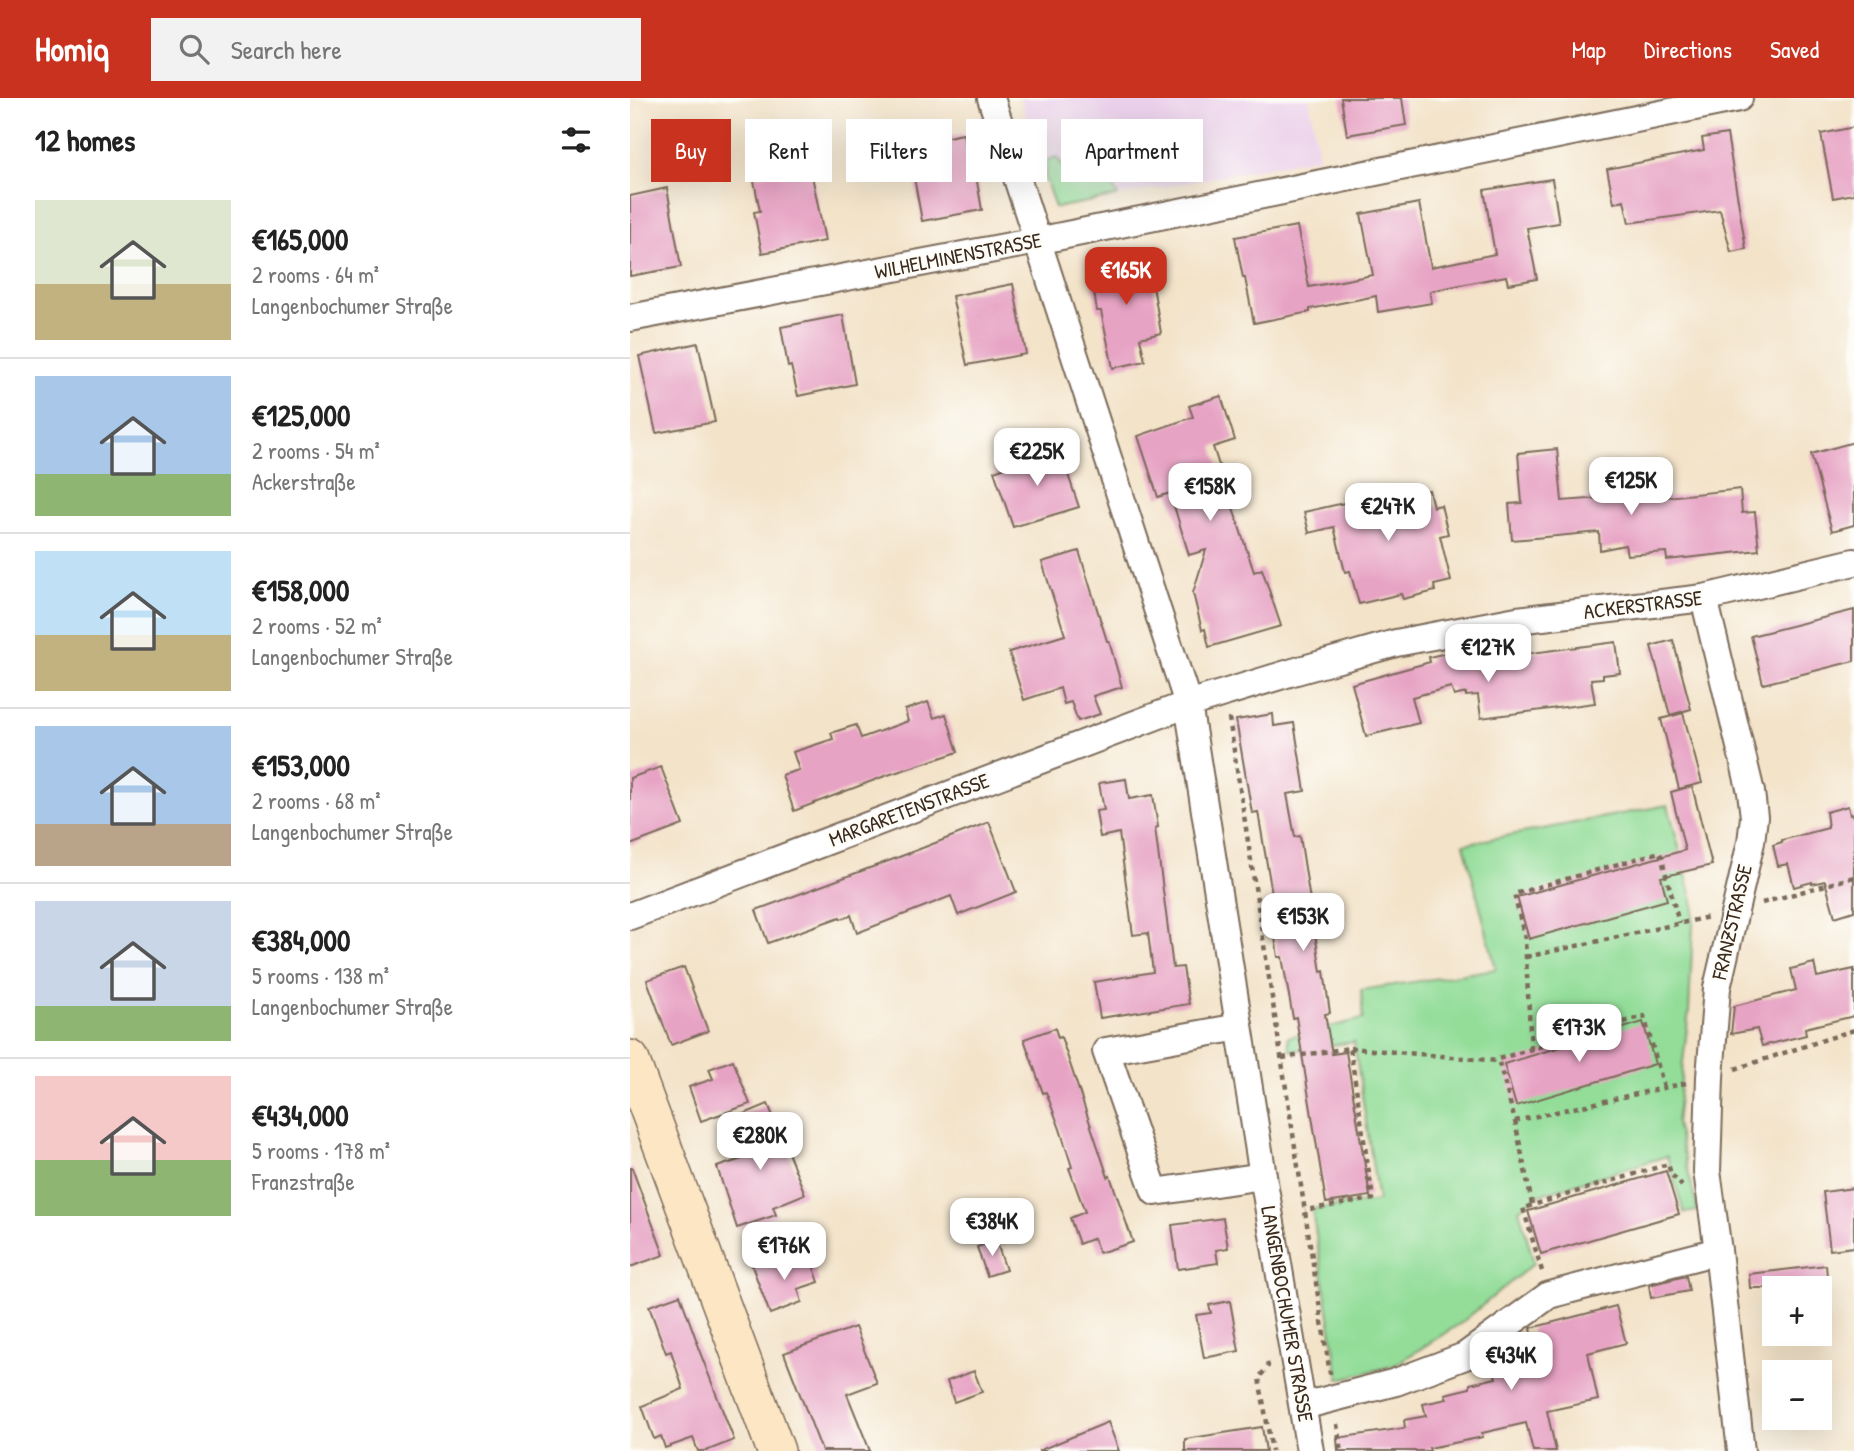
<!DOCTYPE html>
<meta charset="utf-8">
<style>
:root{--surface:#fff;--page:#f2f2f2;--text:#222;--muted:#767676;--line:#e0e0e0;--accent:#c8321e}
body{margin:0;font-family:"Patrick Hand",sans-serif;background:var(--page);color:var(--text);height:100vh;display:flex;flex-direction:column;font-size:26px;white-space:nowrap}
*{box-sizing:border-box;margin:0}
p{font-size:23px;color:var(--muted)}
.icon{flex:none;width:38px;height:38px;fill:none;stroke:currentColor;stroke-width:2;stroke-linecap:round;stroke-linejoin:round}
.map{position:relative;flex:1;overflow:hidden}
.sheet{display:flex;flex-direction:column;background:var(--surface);width:630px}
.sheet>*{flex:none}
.top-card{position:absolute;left:21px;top:21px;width:665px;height:63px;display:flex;gap:14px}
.controls{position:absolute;left:1132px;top:1178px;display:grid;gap:14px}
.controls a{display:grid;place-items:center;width:70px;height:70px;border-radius:0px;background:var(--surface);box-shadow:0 7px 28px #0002;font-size:35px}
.price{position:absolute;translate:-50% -60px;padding:0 16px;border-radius:14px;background:#fff;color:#222;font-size:23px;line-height:46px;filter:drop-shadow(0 2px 4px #0008)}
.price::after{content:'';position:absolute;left:50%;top:42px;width:21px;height:16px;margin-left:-10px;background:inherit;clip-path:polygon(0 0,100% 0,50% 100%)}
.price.active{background:var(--accent);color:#fff}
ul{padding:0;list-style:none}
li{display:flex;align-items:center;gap:21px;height:175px;padding:0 35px}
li+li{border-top:2px solid var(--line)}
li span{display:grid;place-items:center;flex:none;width:196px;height:140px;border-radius:0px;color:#555}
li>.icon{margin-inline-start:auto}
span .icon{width:84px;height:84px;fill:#fffc;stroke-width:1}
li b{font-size:30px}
h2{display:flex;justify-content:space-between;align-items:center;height:84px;padding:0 35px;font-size:30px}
.pill{padding:0 24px;border-radius:0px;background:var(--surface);box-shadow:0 7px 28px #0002;font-size:24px;line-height:63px}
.pill.active{background:var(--accent);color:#fff}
header{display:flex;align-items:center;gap:42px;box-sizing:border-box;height:98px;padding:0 35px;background:var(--accent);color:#fff}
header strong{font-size:33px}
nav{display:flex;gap:38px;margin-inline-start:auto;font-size:24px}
.search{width:490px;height:63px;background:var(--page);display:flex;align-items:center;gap:18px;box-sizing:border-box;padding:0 24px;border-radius:0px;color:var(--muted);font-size:26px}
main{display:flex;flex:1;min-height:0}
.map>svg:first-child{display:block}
</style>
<header>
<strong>Homiq</strong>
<div class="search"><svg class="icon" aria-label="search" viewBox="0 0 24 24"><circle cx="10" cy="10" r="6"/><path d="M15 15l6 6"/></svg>Search here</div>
<nav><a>Map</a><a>Directions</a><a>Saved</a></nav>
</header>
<main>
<section class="sheet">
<h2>12 homes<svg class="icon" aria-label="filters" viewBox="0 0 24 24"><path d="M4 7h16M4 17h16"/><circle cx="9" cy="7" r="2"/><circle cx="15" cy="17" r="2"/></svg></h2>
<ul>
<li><span style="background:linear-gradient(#dfe7d0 60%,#c2b280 0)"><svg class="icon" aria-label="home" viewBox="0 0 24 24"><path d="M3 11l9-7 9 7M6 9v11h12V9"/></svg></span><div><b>€165,000</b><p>2 rooms · 64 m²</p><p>Langenbochumer Straße</p></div></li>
<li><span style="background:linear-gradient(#a9c7e8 70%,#8fb573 0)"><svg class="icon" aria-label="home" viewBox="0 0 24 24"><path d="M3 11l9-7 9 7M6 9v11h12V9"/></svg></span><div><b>€125,000</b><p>2 rooms · 54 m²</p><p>Ackerstraße</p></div></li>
<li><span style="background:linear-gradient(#bfe0f5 60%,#c2b280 0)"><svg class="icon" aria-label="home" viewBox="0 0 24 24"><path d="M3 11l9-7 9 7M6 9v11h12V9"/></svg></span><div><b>€158,000</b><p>2 rooms · 52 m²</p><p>Langenbochumer Straße</p></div></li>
<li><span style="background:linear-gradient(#a9c7e8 70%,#b9a48a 0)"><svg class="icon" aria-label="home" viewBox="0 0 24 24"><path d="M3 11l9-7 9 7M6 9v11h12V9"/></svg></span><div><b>€153,000</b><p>2 rooms · 68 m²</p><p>Langenbochumer Straße</p></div></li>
<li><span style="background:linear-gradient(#c9d6e8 75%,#8fb573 0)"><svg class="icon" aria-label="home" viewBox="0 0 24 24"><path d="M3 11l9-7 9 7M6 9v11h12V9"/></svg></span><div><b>€384,000</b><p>5 rooms · 138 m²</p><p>Langenbochumer Straße</p></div></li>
<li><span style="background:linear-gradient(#f6c9c9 60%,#8fb573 0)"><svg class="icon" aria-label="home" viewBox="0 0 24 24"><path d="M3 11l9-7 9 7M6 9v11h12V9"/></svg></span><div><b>€434,000</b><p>5 rooms · 178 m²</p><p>Franzstraße</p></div></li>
</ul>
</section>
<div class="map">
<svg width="1224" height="1353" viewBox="0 0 1224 1353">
<rect width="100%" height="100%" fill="#fdfcf7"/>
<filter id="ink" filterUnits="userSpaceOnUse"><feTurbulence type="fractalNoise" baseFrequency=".0143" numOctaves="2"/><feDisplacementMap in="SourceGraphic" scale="14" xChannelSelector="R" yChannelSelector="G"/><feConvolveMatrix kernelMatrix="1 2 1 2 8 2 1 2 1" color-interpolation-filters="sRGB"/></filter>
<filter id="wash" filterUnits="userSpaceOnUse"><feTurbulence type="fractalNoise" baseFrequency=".00686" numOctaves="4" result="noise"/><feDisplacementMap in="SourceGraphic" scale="28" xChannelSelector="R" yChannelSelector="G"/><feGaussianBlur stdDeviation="1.57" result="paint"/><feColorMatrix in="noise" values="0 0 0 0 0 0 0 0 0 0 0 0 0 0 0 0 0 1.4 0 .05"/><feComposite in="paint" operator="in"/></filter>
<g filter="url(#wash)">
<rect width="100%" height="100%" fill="#f3e3c9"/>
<path fill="#ebd1eb" d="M390,0H679L689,59L425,110Z"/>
<g fill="#93dd99" stroke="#67845c" stroke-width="2">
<path d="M427,59C434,73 445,78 459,70L482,87L488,98L425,110L415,80L418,62Z"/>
<path d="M1038,707L1064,807L1059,912L1046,1026L1068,1113L1054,1115L1037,1058L909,1097L889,1111L904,1165L831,1225L763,1268L709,1281L682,1111L748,1103L724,944L660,953L658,939L733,921L731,892L866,871L834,746Z"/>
</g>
<g id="blocks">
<g fill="#e7a3c4">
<path d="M711,0H772L776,27L717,37Z"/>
<path d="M1224,29V96L1203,100L1191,36Z"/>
<path d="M333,36L341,72H345L352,112L292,123L278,47Z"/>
<path d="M1097,36L1116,151L1101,154L1090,112L999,125L994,102L984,105L977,71L1074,52L1072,40Z"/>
<path d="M180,67L195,143L132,155L124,114L130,113L123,78Z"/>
<path d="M922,81L929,125L897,130L907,181L878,186L876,178L800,193L802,205L748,214L746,198L680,211V214L624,225L615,180H613L605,139L667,128L679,189L743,177L731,116L789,105L801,169L865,156L854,92Z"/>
<path d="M37,90L51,169L0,178V98Z"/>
<path d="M518,158L531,235L510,240L515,263L483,270L471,213H467L460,168Z"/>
<path d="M383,186L396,256L337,267L322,198Z"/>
<path d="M213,217L225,286L168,298L161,268L158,269L151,229Z"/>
<path d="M68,245L85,324L26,335L9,258Z"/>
<path d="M591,298L605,342L583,349L624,474L632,471L651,528L579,549L575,531L572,532L563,495L576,452L559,457L540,395L528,399L508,338L563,319L559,308Z"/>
<path d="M1224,344V427L1202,433L1181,356Z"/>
<path d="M429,350L449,409L383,429L364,373Z"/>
<path d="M927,351L932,403L1001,398V403L1110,391L1112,415L1125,414L1129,452L1037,462L1036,454L997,457L995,447L970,452L969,434L882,442L879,406L892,405L888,355Z"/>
<path d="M769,389L772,398L799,392L803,409L811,407L818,436L810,438L821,483L804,487L805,493L773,501L771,496L729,506L720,473L715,474L704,429L679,435L674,414L732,401L731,398Z"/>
<path d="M449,453L477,543H479L492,589L463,598L470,616L448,623L441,604L434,606L430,590L394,602L379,554L435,537L412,464Z"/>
<path d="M1224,512V563L1133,586L1121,538Z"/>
<path d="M1043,542L1061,611L1040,617L1021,548Z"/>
<path d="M986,544L990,575L973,577V580L961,581L965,605L851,620L848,597L836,598V595L824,598L821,589L782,599L789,625L736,638L722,586L800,564L799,559L821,554L824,565Z"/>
<path d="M298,604L304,620L316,616L328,654L255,678L164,713L152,677L169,672L163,654L203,641L201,635L226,627L231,640L278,623L275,612Z"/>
<path d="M1053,615L1072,685L1049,691L1031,621Z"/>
<path d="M643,616L644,628L664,625L675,693L657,696L665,739L670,738L691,874L694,873L700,915L695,916L702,956L716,954L740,1098L696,1105L666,919L663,920L652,859H648L640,807H644L628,714L622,715L606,622Z"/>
<path d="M31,669L53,727L0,747V680Z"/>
<path d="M496,681L499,701L523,697L528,729L525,730L543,870L553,869L559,906L470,920L464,884L523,874L518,835L503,837L489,735L470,739L466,713L474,712L469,685Z"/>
<path d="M1062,688L1082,767L1031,779L1037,802L899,841L887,799L1055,752L1041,694Z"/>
<path d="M1218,708L1220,717L1224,716V813L1205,819L1195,783L1182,786V784L1164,789L1158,766L1148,768L1143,747L1152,744V742L1198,730L1196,714Z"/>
<path d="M359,724L386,794L328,817L321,798L227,835L221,817L211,821L210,819L138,845L126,812L264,761Z"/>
<path d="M1184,865L1187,879L1224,871V918L1175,930L1176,937L1132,948L1127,931L1101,936L1104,908L1166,892L1161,871Z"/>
<path d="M54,869L78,933L41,947L17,882Z"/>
<path d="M1013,924L1025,966L886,1008L874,966Z"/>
<path d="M425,930L428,940L431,939L478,1079L480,1078L503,1144L469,1155L464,1140L449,1146L440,1120L455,1114L439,1070L442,1069L430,1031L416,994L413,995L394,941Z"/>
<path d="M103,962L120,1006L71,1023L59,989L83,981L79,971Z"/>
<path d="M138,1006L175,1096L143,1109L146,1117L107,1130L87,1069L124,1057L109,1018Z"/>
<path d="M0,1070H2L34,1157L0,1169Z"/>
<path d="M1036,1073L1049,1116L911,1156L898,1113Z"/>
<path d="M1224,1090V1149L1200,1152L1193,1094Z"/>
<path d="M593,1120L598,1150L586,1152L588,1165L548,1171L542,1127Z"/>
<path d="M366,1142L376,1172L357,1178L347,1149Z"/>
<path d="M157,1156L161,1168L181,1161L189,1184L168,1191L172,1204L140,1216L122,1168Z"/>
<path d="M1196,1167L1198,1190H1120L1119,1176Z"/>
<path d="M1056,1178L1059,1193L1021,1200L1019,1187Z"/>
<path d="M50,1197L67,1244H66L104,1342L76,1353H68L63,1340L35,1350L31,1338L24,1341L12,1308L53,1291L41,1253L36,1255L19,1208Z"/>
<path d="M600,1203L609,1253L574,1260L566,1217L581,1215L579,1207Z"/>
<path d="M986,1208L996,1245L958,1255L968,1302L917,1313L926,1353H903L896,1325L852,1335L853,1339L799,1350L800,1353H708L707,1340L775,1330L774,1322L796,1318L793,1306L817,1301L815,1296L840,1290V1286L866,1280L865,1276L896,1269L895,1265L907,1263L901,1230Z"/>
<path d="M225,1229L247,1285L217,1296L240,1353H192L154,1255Z"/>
<path d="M344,1273L352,1294L324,1304L317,1283Z"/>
<path d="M478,1324L489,1353H408Z"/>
<path d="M632,1329L636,1353H555V1341Z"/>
</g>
</g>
</g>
<g filter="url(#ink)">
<use href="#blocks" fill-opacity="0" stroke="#7b6b5a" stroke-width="2"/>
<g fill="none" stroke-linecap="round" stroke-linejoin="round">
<g stroke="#7b6b5a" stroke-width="30">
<g id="street">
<path d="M361,0L558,606L633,1078L680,1353"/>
<path d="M0,220L407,143L1109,0"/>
<path d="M1074,500L1121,694L1124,719L1121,744L1087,890L1080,979L1077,1073L1088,1153L1111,1353"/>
<path d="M0,818L558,606L663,574L766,545L887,522L1074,500L1224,464"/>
<path d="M609,929L476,953L525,1094L633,1078"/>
<path d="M673,1308L766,1284L835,1258L919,1197L1088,1153"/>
</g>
</g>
<g stroke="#7b6b5a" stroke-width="40">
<path id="secondary" d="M0,961L146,1353"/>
</g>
<g stroke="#7b6b5a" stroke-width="4.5" stroke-dasharray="5 5" stroke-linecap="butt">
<path d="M599,620L700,1276"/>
<path d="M1132,805L1224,779"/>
<path d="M896,859L1079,819"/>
<path d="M720,950L868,963"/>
<path d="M901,951L895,841L884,796L1030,754L1049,825"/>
<path d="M652,960L720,950L743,1101L675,1112"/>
<path d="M1105,971L1224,932"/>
<path d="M885,1023L1056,985"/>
<path d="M902,1106L885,1023L868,961L1014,918L1034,989"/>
<path d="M912,1173L893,1110L1038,1066L1041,1076L1052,1088"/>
<path d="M637,1265L638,1268L629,1280L642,1353"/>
<path d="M707,1326L711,1353"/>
</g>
<use href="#street" stroke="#fff" stroke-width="26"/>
<use href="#secondary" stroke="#fce6c4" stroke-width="37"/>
</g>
</g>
<g text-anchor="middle" stroke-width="5" stroke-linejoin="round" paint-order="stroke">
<g font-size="21" fill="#3b2a1e" stroke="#fdfcf7">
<text transform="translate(328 158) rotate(-11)" y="7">WILHELMINENSTRASSE</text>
<text transform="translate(1013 507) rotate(-7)" y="7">ACKERSTRASSE</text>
<text transform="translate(279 712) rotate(-21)" y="7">MARGARETENSTRASSE</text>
<text transform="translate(1102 824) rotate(-77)" y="7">FRANZSTRASSE</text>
<text transform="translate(657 1216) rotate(80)" y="7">LANGENBOCHUMER STRASSE</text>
</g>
</g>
</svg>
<div class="controls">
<a>+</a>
<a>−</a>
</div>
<b class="price active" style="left:496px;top:209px">€165K</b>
<b class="price" style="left:407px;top:390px">€225K</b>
<b class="price" style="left:1001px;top:419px">€125K</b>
<b class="price" style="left:580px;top:425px">€158K</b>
<b class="price" style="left:758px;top:445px">€247K</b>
<b class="price" style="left:858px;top:586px">€127K</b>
<b class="price" style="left:673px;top:855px">€153K</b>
<b class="price" style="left:949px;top:966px">€173K</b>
<b class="price" style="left:130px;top:1074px">€280K</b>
<b class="price" style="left:362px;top:1160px">€384K</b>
<b class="price" style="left:154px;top:1184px">€176K</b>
<b class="price" style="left:881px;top:1294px">€434K</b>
<div class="top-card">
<a class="pill active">Buy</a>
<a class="pill">Rent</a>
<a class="pill">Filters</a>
<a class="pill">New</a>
<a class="pill">Apartment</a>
</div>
</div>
</main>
